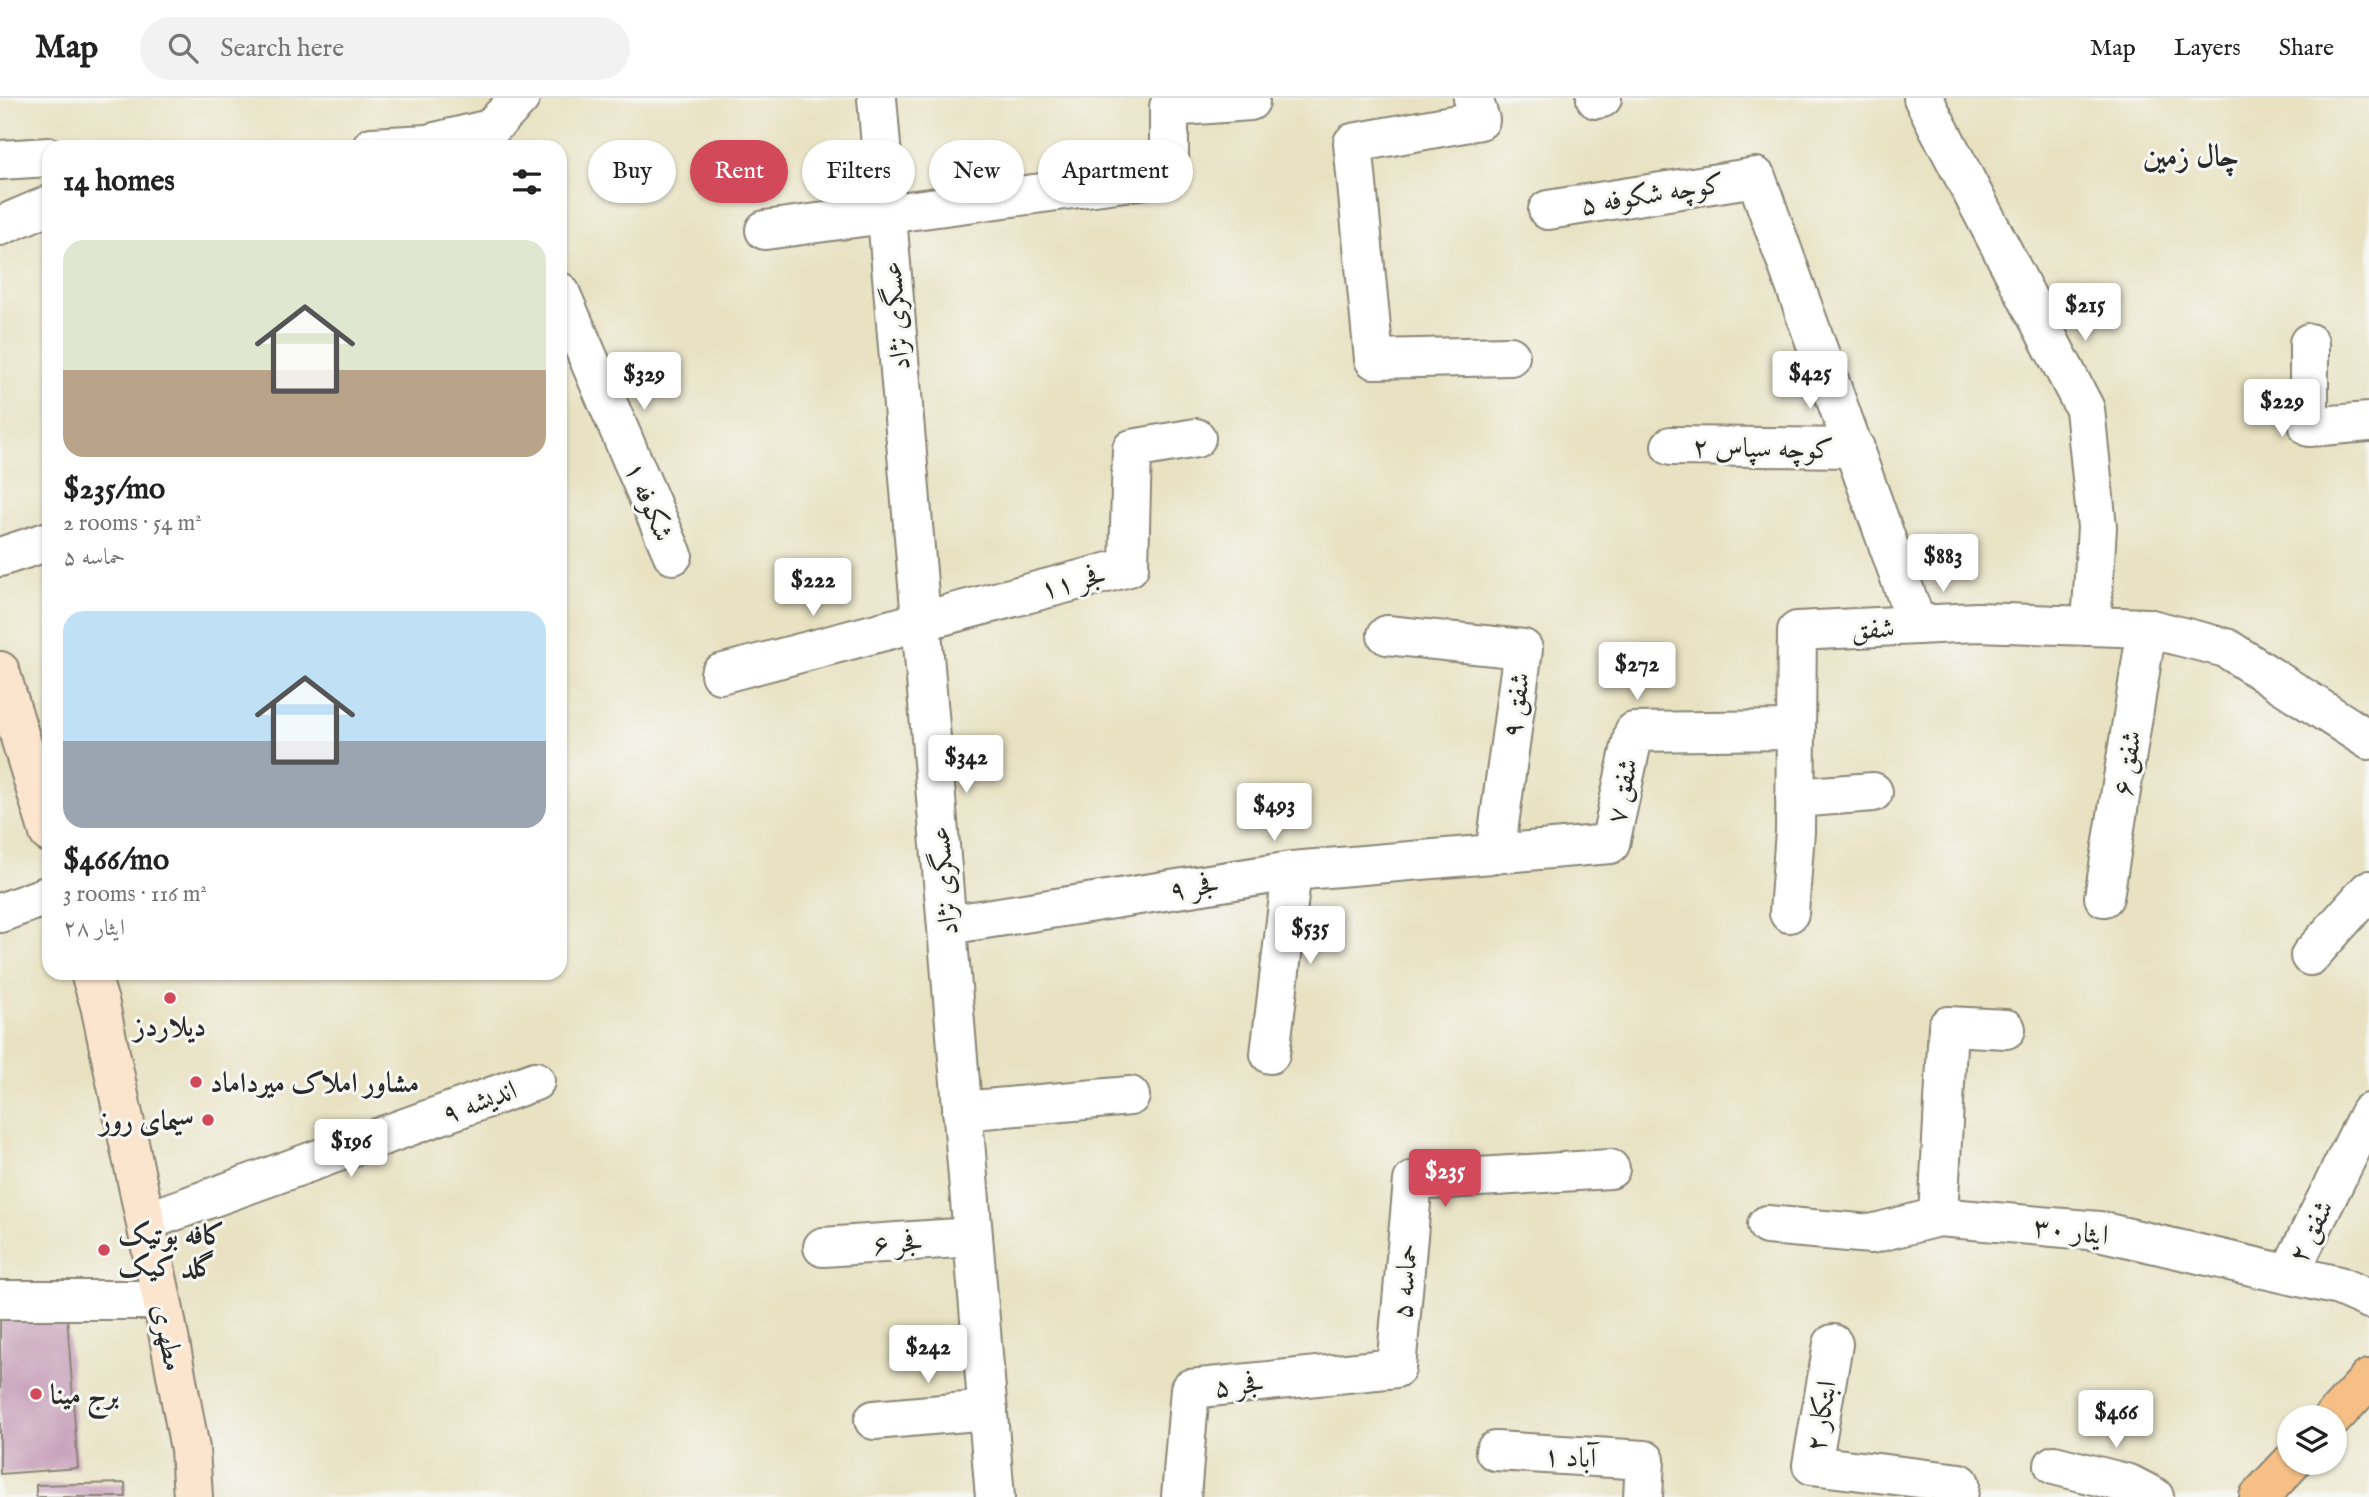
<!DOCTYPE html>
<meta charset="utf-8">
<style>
:root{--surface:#fff;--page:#f2f2f2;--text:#222;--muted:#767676;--line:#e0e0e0;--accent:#d1495b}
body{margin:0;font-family:"IM FELL English",Amiri,serif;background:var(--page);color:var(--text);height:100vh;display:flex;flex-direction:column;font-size:26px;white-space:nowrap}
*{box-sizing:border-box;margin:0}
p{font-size:23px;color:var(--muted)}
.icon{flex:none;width:38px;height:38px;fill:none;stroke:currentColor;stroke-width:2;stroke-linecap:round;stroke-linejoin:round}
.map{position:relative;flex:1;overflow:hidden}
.drawer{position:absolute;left:42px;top:42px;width:525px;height:840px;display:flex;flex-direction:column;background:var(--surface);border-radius:21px;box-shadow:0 2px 5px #0004}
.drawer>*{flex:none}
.banner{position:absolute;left:588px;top:42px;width:665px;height:63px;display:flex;gap:14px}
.fabs{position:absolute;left:2277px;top:1307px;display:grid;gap:14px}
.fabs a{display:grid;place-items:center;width:70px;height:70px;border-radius:50%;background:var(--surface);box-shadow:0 2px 5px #0004;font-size:35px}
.price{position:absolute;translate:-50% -60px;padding:0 16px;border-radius:7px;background:#fff;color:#222;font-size:23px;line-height:46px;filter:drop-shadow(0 2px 4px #0008)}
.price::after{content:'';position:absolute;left:50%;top:42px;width:21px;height:16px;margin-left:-10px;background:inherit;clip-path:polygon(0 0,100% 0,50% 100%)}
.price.current{background:var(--accent);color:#fff}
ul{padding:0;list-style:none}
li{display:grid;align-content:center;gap:14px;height:371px;padding:0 21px}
li span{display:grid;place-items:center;height:217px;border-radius:21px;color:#555}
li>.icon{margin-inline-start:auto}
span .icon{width:126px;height:126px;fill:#fffc;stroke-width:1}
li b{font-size:30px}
h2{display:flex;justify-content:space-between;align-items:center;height:84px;padding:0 21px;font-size:30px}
.pill{padding:0 24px;border-radius:32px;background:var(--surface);box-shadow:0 2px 5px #0004;font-size:24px;line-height:63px}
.pill.current{background:var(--accent);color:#fff}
header{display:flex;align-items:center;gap:42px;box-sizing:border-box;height:98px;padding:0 35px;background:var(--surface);border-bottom:2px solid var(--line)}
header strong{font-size:33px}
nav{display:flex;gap:38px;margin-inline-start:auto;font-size:24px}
.search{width:490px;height:63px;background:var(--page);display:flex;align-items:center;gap:18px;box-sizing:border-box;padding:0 24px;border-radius:38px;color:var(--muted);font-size:26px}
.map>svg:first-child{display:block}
</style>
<header>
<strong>Map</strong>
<div class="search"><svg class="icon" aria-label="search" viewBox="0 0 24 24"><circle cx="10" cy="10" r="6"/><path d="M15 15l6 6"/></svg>Search here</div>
<nav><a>Map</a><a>Layers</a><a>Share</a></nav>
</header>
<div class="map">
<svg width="2369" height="1399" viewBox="0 0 2369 1399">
<rect width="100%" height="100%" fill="#f6f6f2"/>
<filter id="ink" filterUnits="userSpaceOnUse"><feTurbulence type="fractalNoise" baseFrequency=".0143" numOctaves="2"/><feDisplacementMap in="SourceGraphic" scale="14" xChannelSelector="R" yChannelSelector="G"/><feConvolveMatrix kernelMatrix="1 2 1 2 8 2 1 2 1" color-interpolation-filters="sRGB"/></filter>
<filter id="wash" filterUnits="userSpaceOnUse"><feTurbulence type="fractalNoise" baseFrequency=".00686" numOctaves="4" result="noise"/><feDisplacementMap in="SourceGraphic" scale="28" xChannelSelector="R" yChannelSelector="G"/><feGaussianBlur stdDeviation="1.57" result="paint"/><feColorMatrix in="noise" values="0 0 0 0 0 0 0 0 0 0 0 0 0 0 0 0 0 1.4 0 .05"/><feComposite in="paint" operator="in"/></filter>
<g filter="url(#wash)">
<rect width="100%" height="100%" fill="#e8e2c2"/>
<g id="blocks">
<g fill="#c398b5">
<path d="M67,1218L78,1370L0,1376V1222Z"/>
<path d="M125,1385L126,1399H36V1387Z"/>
</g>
</g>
</g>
<g filter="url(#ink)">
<use href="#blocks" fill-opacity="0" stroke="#8a8676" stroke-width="2"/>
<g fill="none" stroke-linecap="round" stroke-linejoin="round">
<g stroke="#8a8676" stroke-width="42">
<g id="street">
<path d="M877,0L995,1399"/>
<path d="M1473,0L1480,22L1353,45L1374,261L1510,258"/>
<path d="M1923,0L2085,311L2097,429L2091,528"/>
<path d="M1596,1L1602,0"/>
<path d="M372,49L427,46L490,31L520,0"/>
<path d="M0,62L49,59"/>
<path d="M1548,112L1756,79L1917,527"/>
<path d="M0,128L49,107"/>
<path d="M765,132L1169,78V9L1250,3"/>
<path d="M560,194L673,457"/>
<path d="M2309,245V329L2369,324"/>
<path d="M1671,348L1855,350"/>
<path d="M0,459L49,443"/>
<path d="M1387,537L1523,551L1495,756"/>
<path d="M720,576L1129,469L1132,351L1196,340"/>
<path d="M1795,700L1873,694"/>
<path d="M2104,799L2147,530"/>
<path d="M0,815L49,797"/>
<path d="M1789,815L1795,733L1797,533L1977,524L2147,530L2226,550L2369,642"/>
<path d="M947,827L1292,773L1610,746L1634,634L1796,632"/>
<path d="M2310,858L2369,792"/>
<path d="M1270,956L1292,773"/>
<path d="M962,1013L1130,998"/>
<path d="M1938,1119L1948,928L2006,931"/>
<path d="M147,1123L535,983"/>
<path d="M1767,1127L1871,1136L1938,1119L2099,1133L2339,1188L2369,1201"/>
<path d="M823,1149L973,1139"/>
<path d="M2289,1176L2369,1015"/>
<path d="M0,1202H162"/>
<path d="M1833,1246L1812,1367L1960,1385L1958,1399"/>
<path d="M874,1322L988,1312"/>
<path d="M1495,1353L1645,1362L1643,1399"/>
<path d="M2054,1367L2129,1386L2154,1399"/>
<path d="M1181,1399L1190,1291L1396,1270L1413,1083L1610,1071"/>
</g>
</g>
<g stroke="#8a8676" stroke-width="42">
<g id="secondary">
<path d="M0,573L49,735"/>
<path d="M90,875L100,907L162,1202L190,1351L193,1399"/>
</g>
</g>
<g stroke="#8a8676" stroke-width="42">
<g id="primary">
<path d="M2333,1320L2369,1281"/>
<path d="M2259,1399L2291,1365"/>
</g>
</g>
<use href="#street" stroke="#fff" stroke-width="38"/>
<use href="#secondary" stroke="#fbe5cf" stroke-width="38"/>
<use href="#primary" stroke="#f5bf86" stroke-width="38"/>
</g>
</g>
<g fill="#d1495b" stroke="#f6f6f2" stroke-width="2.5">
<circle cx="170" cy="900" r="7"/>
<circle cx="196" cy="984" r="7"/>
<circle cx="208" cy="1022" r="7"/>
<circle cx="104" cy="1152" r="7"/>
<circle cx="36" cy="1296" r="7"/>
</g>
<g text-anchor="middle" stroke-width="6" stroke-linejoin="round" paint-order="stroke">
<g font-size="28" fill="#2b2b2b" stroke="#f6f6f2">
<text transform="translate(1652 95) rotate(-9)" y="10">کوچه شکوفه ۵</text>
<text transform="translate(895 218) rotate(-95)" y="10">عسگری نژاد</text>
<text transform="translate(1763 349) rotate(1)" y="10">کوچه سپاس ۲</text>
<text transform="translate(650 403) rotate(67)" y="10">شکوفه ۱</text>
<text transform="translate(1073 483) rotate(-14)" y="10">فجر ۱۱</text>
<text transform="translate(1873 530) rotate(-3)" y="10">شفق</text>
<text transform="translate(1515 607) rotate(-82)" y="10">شفق ۹</text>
<text transform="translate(2126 665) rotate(-81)" y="10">شفق ۶</text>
<text transform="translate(1621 693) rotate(-78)" y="10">شفق ۷</text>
<text transform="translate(943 783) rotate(-95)" y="10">عسگری نژاد</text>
<text transform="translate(1194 788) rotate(-9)" y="10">فجر ۹</text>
<text transform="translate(479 1003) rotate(-20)" y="10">اندیشه ۹</text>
<text transform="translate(2071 1132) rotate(7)" y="10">ایثار ۳۰</text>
<text transform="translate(2310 1133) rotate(-63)" y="10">شفق ۲</text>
<text transform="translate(898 1144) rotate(-4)" y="10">فجر ۶</text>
<text transform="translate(1404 1183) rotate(-85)" y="10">حماسه ۵</text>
<text transform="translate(169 1239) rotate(79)" y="10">مطهری</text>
<text transform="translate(1239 1286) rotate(-6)" y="10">فجر ۵</text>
<text transform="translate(1820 1318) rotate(-80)" y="10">ابتکار ۲</text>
<text transform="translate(1570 1358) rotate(3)" y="10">آباد ۱</text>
</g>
<g font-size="28" font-weight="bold" fill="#2b2b2b" stroke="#f6f6f2" text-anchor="start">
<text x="170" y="938" text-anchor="middle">دیلاردز</text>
<text x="210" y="994">مشاور املاک میرداماد</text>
<text x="194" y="1032" text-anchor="end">سیمای روز</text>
<text x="118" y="1146">کافه بوتیک<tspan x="118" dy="32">گلد کیک</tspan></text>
<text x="50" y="1306">برج مینا</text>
</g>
<g font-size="30" font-weight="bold" fill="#2b2b2b" stroke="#f6f6f2">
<text x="2191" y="68">چال زمین</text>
</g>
</g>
</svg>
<div class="fabs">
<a><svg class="icon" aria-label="layers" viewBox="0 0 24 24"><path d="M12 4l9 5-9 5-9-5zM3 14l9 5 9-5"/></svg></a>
</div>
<b class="price" style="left:2085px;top:245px">$215</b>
<b class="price" style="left:1810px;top:313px">$425</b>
<b class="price" style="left:644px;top:314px">$329</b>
<b class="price" style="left:2282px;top:341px">$229</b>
<b class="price" style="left:1943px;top:496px">$883</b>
<b class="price" style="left:813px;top:520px">$222</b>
<b class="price" style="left:1637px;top:604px">$272</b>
<b class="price" style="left:966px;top:697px">$342</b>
<b class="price" style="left:1274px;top:745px">$493</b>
<b class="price" style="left:1310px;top:868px">$535</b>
<b class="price" style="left:351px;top:1081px">$196</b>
<b class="price current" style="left:1445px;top:1111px">$235</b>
<b class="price" style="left:928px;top:1287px">$242</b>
<b class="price" style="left:2116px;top:1352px">$466</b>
<div class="banner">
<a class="pill">Buy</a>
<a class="pill current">Rent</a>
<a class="pill">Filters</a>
<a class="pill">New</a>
<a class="pill">Apartment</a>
</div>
<section class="drawer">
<h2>14 homes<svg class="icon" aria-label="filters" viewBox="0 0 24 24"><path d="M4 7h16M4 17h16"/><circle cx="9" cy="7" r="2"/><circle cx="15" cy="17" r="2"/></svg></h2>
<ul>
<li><span style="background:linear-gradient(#dfe7d0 60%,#b9a48a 0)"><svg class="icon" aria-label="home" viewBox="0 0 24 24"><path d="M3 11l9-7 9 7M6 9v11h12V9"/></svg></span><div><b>$235/mo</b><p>2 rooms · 54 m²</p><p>حماسه ۵</p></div></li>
<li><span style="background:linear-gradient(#bfe0f5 60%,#9aa5b1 0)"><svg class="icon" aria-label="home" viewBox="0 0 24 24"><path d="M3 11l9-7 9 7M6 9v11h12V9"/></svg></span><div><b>$466/mo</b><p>3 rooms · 116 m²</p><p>ایثار ۲۸</p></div></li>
</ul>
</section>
</div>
